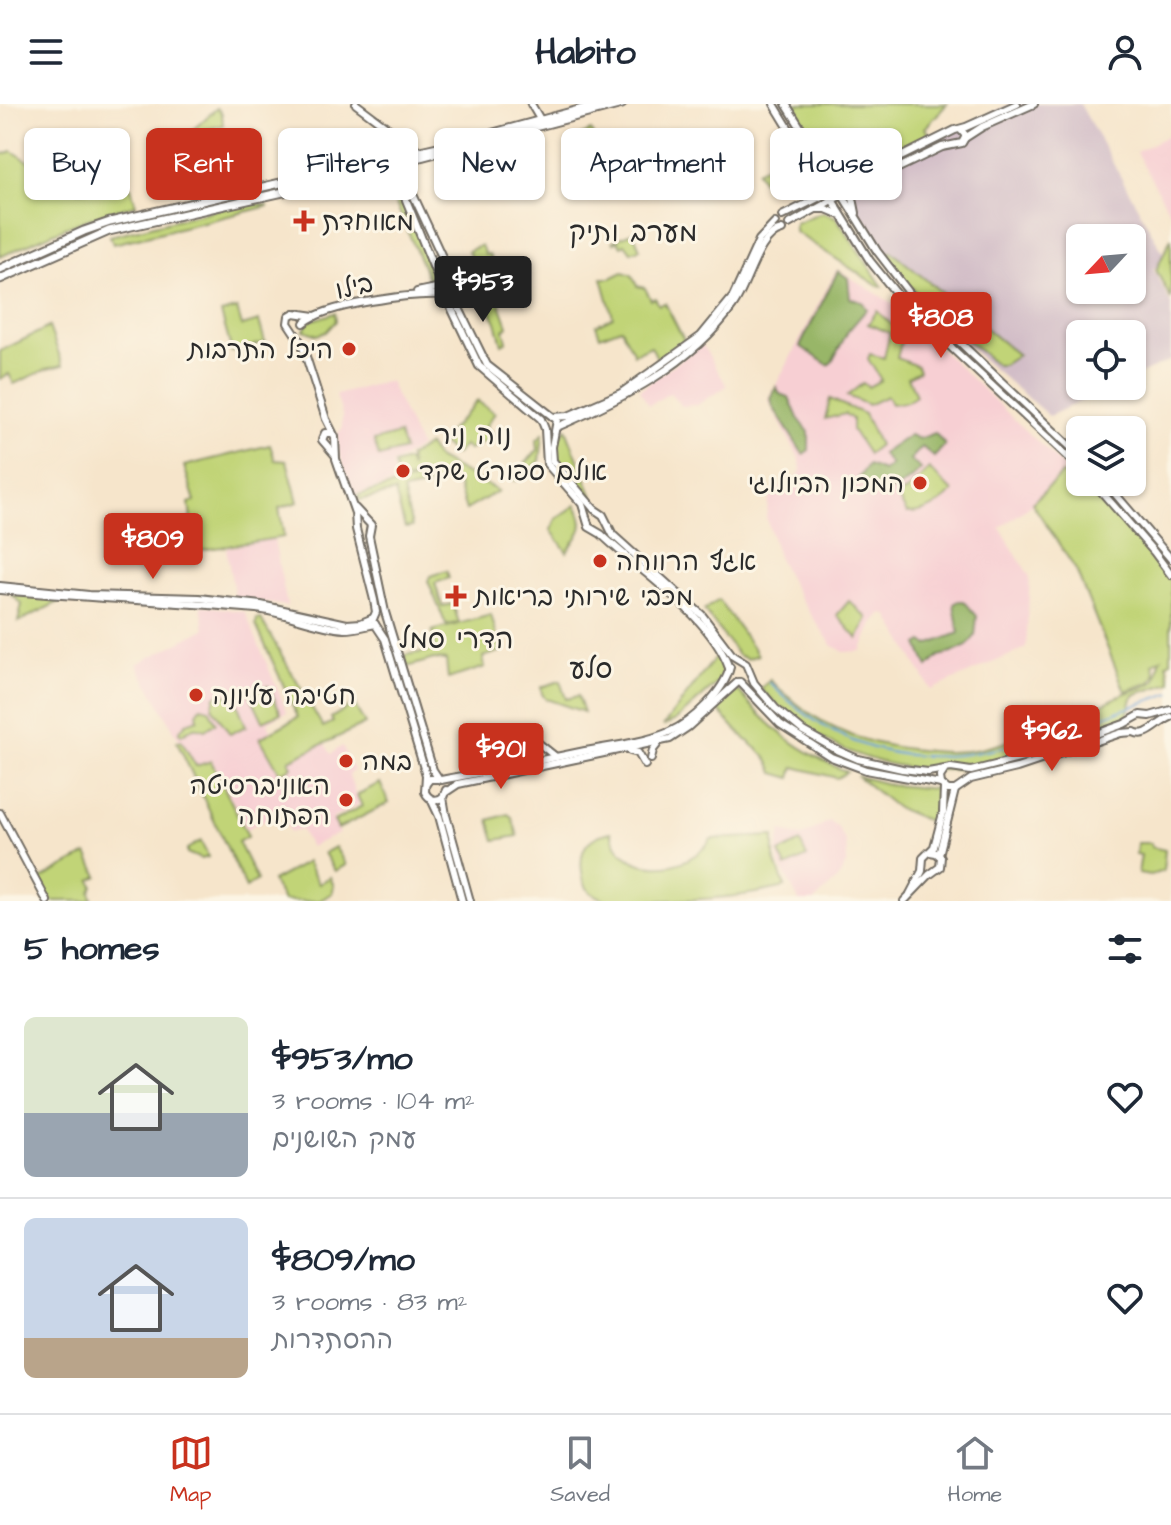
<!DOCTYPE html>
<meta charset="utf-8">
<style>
:root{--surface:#fff;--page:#f6f6f7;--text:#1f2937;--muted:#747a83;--line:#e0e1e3;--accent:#c8321e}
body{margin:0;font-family:"Architects Daughter","Playpen Sans Hebrew",sans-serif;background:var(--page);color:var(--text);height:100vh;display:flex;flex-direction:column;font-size:30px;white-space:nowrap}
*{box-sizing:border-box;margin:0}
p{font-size:26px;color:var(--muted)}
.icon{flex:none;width:44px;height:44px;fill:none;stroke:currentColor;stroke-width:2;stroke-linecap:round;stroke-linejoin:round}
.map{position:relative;height:797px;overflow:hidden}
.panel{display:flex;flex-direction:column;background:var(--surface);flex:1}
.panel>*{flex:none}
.top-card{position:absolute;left:24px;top:24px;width:1124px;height:72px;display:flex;gap:16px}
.needle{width:52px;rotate:244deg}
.controls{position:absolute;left:1066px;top:120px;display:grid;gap:16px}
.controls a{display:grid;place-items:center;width:80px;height:80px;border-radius:12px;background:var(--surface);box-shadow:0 2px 6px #0004;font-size:40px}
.price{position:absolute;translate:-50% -68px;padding:0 18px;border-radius:8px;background:var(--accent);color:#fff;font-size:26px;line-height:52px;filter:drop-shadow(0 2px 4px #0008)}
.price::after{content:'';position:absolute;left:50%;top:48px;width:24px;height:18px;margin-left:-12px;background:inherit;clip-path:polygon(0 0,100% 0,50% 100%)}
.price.selected{background:#222;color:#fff}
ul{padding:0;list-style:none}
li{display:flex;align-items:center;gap:24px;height:200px;padding:0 24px}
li+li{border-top:2px solid var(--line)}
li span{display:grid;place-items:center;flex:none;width:224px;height:160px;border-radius:12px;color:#555}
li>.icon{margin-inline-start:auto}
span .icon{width:96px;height:96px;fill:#fffc;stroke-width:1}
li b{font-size:34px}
h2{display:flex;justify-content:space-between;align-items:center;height:96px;padding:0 24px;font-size:34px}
.tag{padding:0 28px;border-radius:12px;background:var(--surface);box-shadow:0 2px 6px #0004;font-size:28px;line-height:72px}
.tag.selected{background:var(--accent);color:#fff}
header{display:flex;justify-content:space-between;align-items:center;height:104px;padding:0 24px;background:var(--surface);font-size:36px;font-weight:700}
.menu{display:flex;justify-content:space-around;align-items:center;height:112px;border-top:2px solid var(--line);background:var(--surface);font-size:22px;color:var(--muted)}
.menu a{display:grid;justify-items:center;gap:4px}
.menu .selected{color:var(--accent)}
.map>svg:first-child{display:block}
</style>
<header><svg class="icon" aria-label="menu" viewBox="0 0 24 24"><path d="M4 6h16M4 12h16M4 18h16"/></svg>Habito<svg class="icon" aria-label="person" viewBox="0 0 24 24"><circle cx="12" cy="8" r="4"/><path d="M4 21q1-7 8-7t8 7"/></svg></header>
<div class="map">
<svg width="1171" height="797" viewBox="0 0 1171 797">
<rect width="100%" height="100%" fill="#fcf5e5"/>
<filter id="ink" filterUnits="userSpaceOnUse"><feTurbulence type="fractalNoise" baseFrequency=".0125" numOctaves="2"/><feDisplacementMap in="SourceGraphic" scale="16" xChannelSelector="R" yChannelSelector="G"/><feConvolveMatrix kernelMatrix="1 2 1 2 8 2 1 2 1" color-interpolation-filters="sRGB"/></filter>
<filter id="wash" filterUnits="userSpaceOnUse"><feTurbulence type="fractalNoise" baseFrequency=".006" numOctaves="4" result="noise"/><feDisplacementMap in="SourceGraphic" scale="32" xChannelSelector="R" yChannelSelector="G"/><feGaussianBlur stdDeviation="1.8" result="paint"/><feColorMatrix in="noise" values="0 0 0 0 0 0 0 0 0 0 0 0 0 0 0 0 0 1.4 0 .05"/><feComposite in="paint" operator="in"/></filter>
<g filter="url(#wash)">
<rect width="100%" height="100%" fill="#f6e5cb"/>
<g fill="#f7cfd3">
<path d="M1171,30V110L1136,48Z"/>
<path d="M837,165L895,201L1066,365L1038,396L1000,424L1030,473L1026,544L931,586L888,511L882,510L874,518L861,547L844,548L832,541L801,496L779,456L766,413L769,394L774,386L798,372L801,366L800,356L768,296Z"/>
<path d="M702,240L727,282L697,301L682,302L670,289L649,301L639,286Z"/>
<path d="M389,277L420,343L392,361L397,378L353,391L339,348L337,330L342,325V310L336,291Z"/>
<path d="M274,435L287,502L235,494L226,444Z"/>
<path d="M201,501L245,508L287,608L268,618L271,627L260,634L275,663L325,640L331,650L342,642L354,666L349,671L359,700L333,714L339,729L310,743L301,726L290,728L279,708L247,725L212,656L196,662L188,652L137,560L205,525Z"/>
<path d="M829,717L837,722L846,738L847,758L843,766L837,776L814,797H799L780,761L777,749L781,727L801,733Z"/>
</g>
<path fill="#d2bdc7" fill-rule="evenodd" d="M1011,0H1080L1167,156L1153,165L1171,200V256L1132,274V230H1080V282H1114L1049,312L982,255L904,180L871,135L839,79ZM1080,134H1132V186H1080Z"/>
<g fill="#c1d477" stroke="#768051" stroke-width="2">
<path d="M793,0H947L925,24L932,34L855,71L850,70L840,52L828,57Z"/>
<path d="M217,4L222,10L223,21L188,30Z"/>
<path d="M591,27L606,61L577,73L570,59L587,50L580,32Z"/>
<path d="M12,47L78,87L131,83L136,101C88,112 45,132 0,153V49L6,50Z"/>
<path d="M791,47L800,63L766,83L757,67Z"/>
<path d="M390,77L403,96L435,171L434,178L430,179L387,79Z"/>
<path d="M247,98L269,102L113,140L110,132Z"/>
<path d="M822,108L836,113L882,182H878L795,128V119Z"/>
<path d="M633,128L640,145L631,148L625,140L621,142L618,137L614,139L613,137Z"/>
<path d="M1171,134V195L1156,166Z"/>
<path d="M481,141L485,151L489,150L495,164L478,170L468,147Z"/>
<path d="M891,147L1018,251L1003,261H997L943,216L905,177L886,151Z"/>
<path d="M623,168L632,171L637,182L645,184L651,196L655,194L659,201L665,199L686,240L659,258L651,242L634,250L621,224L600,232L596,221L613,213L602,174H611Z"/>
<path d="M496,189L508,222L504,226L507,237L502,240L496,218L484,194Z"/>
<path d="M237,205L242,222L259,217L265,238L232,248L221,209Z"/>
<path d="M877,207L903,231L897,254L917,262L919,267L908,273L916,292L907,298L891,300L887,292L868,301L847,292L863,279L868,283L881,276L868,255L870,250L884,254L890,229L868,220Z"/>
<path d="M335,209L336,217L326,228L317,231L304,226L309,217Z"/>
<path d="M49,223L63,261L47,265L14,280L9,270L0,275V247Z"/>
<path d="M830,295L864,310L879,341L868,350L852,326V315L845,310L825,315Z"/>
<path d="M477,297L495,309L485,323L496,332L490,341L485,337L469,346L464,342L455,351L440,338Z"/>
<path d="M566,325L596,401C576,380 537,354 566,325Z"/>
<path d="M399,330L404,346L379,353L374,337Z"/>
<path d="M543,330L540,357L516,377L513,375V372L538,346L537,336Z"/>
<path d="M270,341L275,356L287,357L298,398L279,404L284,433L196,447L194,441L168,444L166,435L122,445L120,432L191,415L189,399L195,397L184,362Z"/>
<path d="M428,341L437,354L498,387L466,406L458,381L453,377L403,387L412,423L405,424L395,388L360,396L358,391L414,376L413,374L399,378L394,361L408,357L411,365L409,353Z"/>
<path d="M1071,361L1080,370V378H1087L1150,446L1171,477V557L1167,559L1171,579L1136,590L1132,594L1126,617C1085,631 1044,649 1003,659C938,675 863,663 808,625C790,614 776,599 761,585L770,576C815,619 848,637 910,645C935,648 959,650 984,644C1011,638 1039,626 1065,617C1087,609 1101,601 1121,591C1131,586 1147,584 1155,577C1159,572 1158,561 1161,555L1153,560L1156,570L1151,578L1125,587L1076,466L1032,399L1062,370L1064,371Z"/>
<path d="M929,365L953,388C938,401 927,409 907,409L897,392L908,386Z"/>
<path d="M576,401C588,424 580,428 567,448L551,426L556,415Z"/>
<path d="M447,467L449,474L435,479L442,502L453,500L459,519L446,521L428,477L430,472Z"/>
<path d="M12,491L65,495L18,518L22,500Z"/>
<path d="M719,496L758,551L747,555L738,551L704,506Z"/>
<path d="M849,497L868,514L858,535L837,511Z"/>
<path d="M491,511L501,547L483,553L485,563L448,575L446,556L434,555L407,563L405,551L435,546L432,527Z"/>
<path d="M257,515H261L323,623L333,618L331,614L354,600L365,620L289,656L292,663L280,669L260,634L298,613L256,521Z"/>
<path d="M718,550L726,568L722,575L676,616L663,622Z"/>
<path d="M560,577L566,595L578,592L584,608L546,595L542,590L541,583Z"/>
<path d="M268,582L281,609L263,617L250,590Z"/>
<path d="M738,586C771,626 799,647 847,668L837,674L794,663L791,674L774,669C768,649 753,643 740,630C732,622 725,613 717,605Z"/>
<path d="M222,590L235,594L246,622L230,630L212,603L215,592Z"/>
<path d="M201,603L209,605L216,619L205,626C193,621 191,625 181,631L179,628L186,619L198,615L197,609Z"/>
<path d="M181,636L196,662L211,657L248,732L238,738L257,776L246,784L177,638Z"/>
<path d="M857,672L892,681L936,685L940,694L933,719L897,704Z"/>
<path d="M380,679L389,699L338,725L334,717L362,702L357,691Z"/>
<path d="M508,710L512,713L518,732L495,736L489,716Z"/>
<path d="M611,728C622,774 688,771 711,735L774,732V753L785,783C729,797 666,797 607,797C602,794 595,792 590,788C580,777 578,750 588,739C594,732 603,730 611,728Z"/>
<path d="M201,737L208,753L201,755L187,749V745Z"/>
<path d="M800,738L807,753L786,763L779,749Z"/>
<path d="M1137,739H1151V743L1165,746L1163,767L1151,771L1138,769L1141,751L1136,750Z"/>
<path d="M335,743L346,761L335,767L324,749Z"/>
<path d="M87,750L98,772L91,776L93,782L90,788L92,795L87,797H51L39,776Z"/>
<path d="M307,758L319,780L330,773L334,782L332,789L319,797H283L272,777Z"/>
</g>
<g fill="#98b668" stroke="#62704a" stroke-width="2">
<path d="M838,167L848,174L850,194L862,198L867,205L848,227L832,258L828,261L800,242Z"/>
<path d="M776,283L780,290L789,293L798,314L809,328V346L803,350L773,303L771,295Z"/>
<path d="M935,329L945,341L934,353L922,343L910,356L921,365C899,387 886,396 858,375L868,361L883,367L891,361L882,350L910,331L919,335Z"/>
<path d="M959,497H964L977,512L975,532L967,542L952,549L939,552L928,563L918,541L923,538L928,541L959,529L954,500Z"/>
</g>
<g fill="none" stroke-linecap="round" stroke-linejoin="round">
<path stroke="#6ca3da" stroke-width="2" d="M770,579C897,708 1026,637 1171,589"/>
</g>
</g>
<g filter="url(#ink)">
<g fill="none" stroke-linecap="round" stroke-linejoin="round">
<g stroke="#726c63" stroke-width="10">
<g id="tertiary">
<path d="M356,0L388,24L395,34L410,84L456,183V198L487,261L557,316L552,343L553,357L594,405L603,411L613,431L702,511L733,552L746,560L754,579L775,604L803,627L835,645L858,655L902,665L928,668L951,664L971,667L1043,649L1124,620L1140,611L1150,612L1171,606"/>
<path d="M531,0L541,17"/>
<path d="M774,0L828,89L782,112"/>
<path d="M786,0L838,84"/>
<path d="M387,32L402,86L441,182"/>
<path d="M789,120L832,96"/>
<path d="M417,188L441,183"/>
<path d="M446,193L479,262L541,315L545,325L547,360L582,400L589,423L601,430C640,468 710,511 729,564"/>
<path d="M315,212L294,209L289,212L288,219L302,240L326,315L335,333L336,355L355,409L356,425L374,496L376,508L373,515"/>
<path d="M304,219C326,200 413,189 443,191"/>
<path d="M553,313L568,312L621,289L701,232L733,193L759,136L775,119"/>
<path d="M557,323C622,295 691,261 733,202C748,182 758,130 782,126"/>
<path d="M332,329H325L322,336L335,351"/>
<path d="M355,404L371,421L369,432L385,508L433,666L439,675"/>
<path d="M0,482L89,491L199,494L261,501L347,520L361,519L373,514"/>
<path d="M0,486C85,494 171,497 256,505C286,508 315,523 345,525C356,525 365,522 375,520"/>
<path d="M375,520L385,535L426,671L425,688C429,696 436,698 443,693L446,686"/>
<path d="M740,578L780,620L831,653L866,666L941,680"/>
<path d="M1134,628C1147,635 1158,618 1171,613"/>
<path d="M537,638L556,653"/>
<path d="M630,647L638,649L645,661"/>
<path d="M651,655L653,646L657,641"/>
<path d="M944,667L940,673L941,680L948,686H955L971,675L1017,664L1121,629L1134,628"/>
<path d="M441,676C489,667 537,657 585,647C612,642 643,639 669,628C692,618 724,588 730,563"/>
<path d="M426,680L430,675H438"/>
<path d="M446,688L458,680L670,635L688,623L738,578"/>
<path d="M443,693L446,711L470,797"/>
<path d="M431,695L439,712L462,797"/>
<path d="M0,709L47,797"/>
<path d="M939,751L955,686"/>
<path d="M910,790L922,767L923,754L934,743L943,709L944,684"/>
<path d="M904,797L929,771L940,763L941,753L936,749L930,748"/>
</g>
</g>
<g stroke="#726c63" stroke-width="10">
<g id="secondary">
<path d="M1017,0L966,23L955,26L828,89L870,157L904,199L1080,364"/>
<path d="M965,34L982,23L1034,0"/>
<path d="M829,69L839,76L848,77"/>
<path d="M838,84L877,147L914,195L1080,352"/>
<path d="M832,96L942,43L962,39L966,32L961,26"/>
<path d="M815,105H826L838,110"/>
<path d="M856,109L853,94L859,83"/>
<path d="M1093,378L1154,448L1171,471"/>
<path d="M1105,378L1171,455"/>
</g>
</g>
<g stroke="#726c63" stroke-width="11">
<g id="primary">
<path d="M395,34L401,40L415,44"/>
<path d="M378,54L386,44L387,31"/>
<path d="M372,65L388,71L403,89"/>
<path d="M0,165L84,127L110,118L468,36L601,0"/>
<path d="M0,175L109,127L306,83L622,0"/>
</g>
</g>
<use href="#tertiary" stroke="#fff" stroke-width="6"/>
<use href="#secondary" stroke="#fff" stroke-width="6"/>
<use href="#primary" stroke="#fff" stroke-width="7"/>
</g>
</g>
<g fill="#c8321e" stroke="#fcf5e5" stroke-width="3">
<path d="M300 105h8v8h8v8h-8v8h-8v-8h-8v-8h8z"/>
<circle cx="349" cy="245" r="8"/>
<circle cx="403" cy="367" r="8"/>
<circle cx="920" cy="379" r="8"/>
<circle cx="600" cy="457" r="8"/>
<path d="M452 480h8v8h8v8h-8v8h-8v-8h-8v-8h8z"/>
<circle cx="196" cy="591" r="8"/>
<circle cx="346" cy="657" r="8"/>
<circle cx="346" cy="696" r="8"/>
</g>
<g text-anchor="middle" stroke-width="6" stroke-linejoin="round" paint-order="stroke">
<g font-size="26" fill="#2b2b2b" stroke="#fcf5e5" text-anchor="start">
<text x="322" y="126">מאוחדת</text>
<text x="333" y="254" text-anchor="end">היכל התרבות</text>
<text x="419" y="376">אולם ספורט שקד</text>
<text x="904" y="388" text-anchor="end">המכון הביולוגי</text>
<text x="616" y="466">אגף הרווחה</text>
<text x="474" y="501">מכבי שירותי בריאות</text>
<text x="212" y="600">חטיבה עליונה</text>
<text x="362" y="666">במה</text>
<text x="330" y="690" text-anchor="end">האוניברסיטה<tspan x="330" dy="30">הפתוחה</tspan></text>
</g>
<g font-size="26" fill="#2b2b2b" stroke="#fcf5e5">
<text transform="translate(354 182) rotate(-13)" y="9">בילו</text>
</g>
<g font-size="28" fill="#2b2b2b" stroke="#fcf5e5">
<text x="633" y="137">מערב ותיק</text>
<text x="473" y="340">נוה ניר</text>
<text x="456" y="544">הדרי סמל</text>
<text x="591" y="574">סלע</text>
</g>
</g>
</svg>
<div class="controls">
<a><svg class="needle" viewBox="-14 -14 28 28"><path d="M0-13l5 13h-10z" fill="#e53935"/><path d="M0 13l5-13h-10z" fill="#747a83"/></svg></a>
<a><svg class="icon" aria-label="locate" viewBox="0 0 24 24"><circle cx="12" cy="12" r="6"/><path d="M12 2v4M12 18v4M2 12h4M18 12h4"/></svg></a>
<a><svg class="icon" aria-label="layers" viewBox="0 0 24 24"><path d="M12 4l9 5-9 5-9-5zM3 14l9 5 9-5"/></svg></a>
</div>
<b class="price selected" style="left:483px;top:220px">$953</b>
<b class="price" style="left:941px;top:256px">$808</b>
<b class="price" style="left:153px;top:477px">$809</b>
<b class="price" style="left:1052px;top:669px">$962</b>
<b class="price" style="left:501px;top:687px">$901</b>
<div class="top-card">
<a class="tag">Buy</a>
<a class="tag selected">Rent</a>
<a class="tag">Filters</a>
<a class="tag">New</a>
<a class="tag">Apartment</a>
<a class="tag">House</a>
</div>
</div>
<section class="panel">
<h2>5 homes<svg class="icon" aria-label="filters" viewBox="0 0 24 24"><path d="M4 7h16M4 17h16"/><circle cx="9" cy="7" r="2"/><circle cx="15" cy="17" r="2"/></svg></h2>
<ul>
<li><span style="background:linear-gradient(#dfe7d0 60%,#9aa5b1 0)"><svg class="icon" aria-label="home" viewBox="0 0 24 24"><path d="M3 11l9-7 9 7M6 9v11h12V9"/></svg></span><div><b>$953/mo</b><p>3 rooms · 104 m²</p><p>עמק השושנים</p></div><svg class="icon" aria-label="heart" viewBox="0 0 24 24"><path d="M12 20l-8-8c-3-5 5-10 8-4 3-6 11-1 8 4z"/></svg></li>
<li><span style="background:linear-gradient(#c9d6e8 75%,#b9a48a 0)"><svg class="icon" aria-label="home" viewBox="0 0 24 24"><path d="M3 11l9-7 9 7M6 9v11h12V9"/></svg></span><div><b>$809/mo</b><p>3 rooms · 83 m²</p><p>ההסתדרות</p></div><svg class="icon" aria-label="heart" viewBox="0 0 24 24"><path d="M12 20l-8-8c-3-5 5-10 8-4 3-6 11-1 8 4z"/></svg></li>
</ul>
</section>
<nav class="menu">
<a class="selected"><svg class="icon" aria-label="map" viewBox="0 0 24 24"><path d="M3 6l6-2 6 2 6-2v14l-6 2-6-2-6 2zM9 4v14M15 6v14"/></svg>Map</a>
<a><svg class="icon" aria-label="saved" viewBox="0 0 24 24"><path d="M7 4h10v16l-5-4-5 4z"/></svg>Saved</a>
<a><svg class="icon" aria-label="home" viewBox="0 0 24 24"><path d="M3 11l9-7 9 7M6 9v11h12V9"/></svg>Home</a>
</nav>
